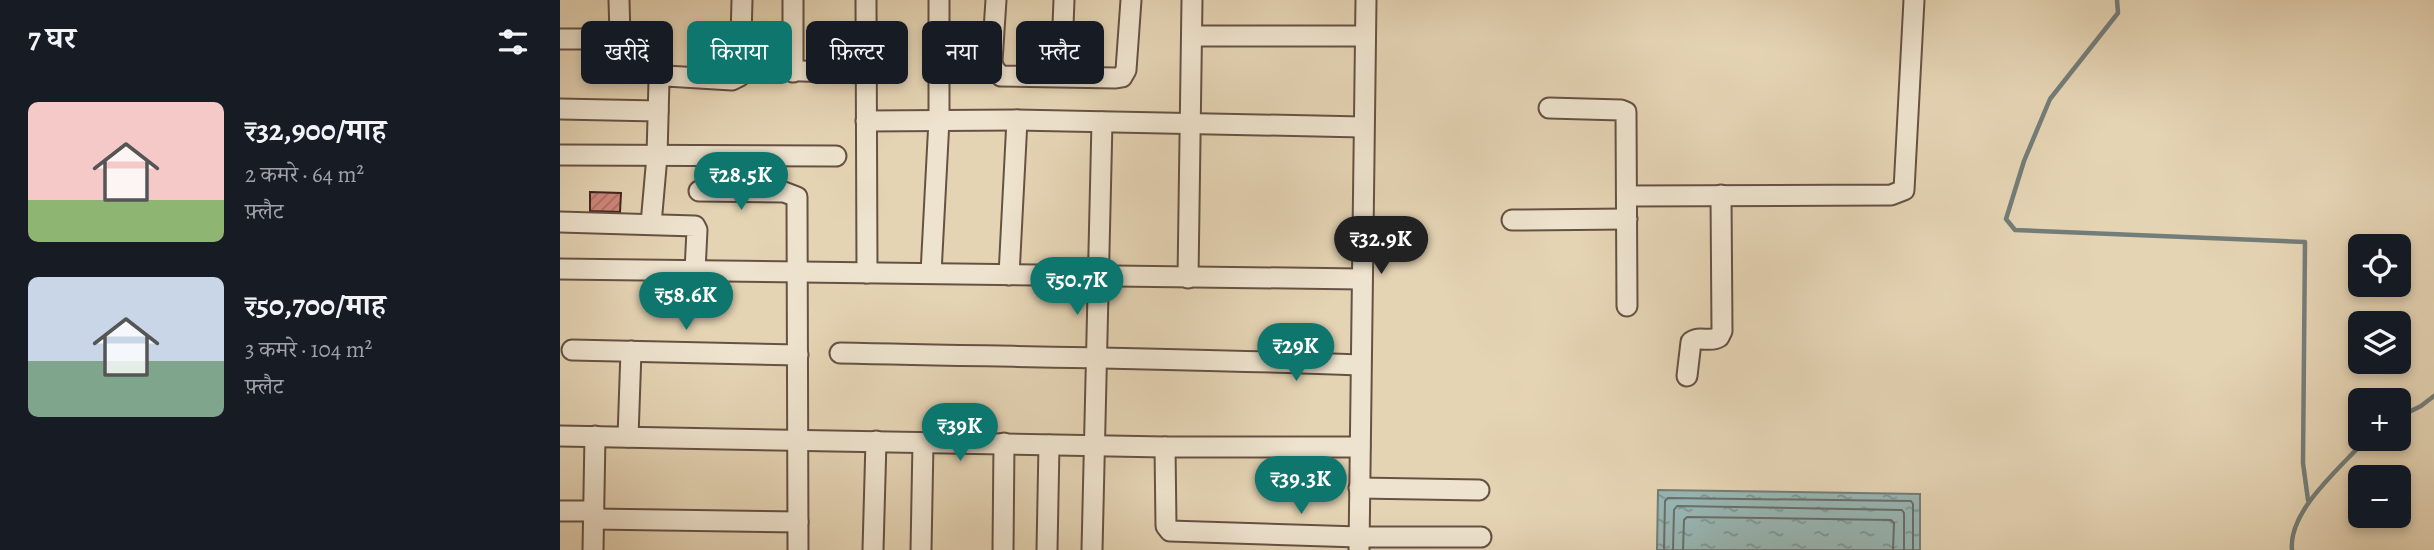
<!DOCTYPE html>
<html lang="hi">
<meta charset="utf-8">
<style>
:root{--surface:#171b24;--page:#20242c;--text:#f1f3f6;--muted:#9ea1a6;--accent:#0f766e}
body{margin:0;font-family:Alegreya,"Noto Serif Devanagari",serif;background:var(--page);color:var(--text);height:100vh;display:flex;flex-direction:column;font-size:26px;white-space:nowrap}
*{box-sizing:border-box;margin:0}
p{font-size:23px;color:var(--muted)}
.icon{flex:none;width:38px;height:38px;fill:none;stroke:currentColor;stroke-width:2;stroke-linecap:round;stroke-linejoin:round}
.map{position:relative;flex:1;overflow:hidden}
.drawer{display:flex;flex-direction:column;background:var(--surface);width:560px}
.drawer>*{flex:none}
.guide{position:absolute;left:21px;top:21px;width:665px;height:63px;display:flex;gap:14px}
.tools{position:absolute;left:1788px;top:234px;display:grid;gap:14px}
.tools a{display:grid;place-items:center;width:63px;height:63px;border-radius:10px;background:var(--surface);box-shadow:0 4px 10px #0003;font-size:35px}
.price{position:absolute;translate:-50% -60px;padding:0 16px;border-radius:24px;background:var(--accent);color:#fff;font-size:23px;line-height:46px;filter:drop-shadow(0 2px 4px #0008)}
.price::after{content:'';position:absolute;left:50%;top:42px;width:21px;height:16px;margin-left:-10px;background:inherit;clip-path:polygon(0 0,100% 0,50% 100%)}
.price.selected{background:#222;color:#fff}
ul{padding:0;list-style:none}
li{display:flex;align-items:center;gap:21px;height:175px;padding:0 28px}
li span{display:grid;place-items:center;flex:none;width:196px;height:140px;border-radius:10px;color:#555}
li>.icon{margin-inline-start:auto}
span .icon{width:84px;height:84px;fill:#fffc;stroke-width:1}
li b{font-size:30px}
h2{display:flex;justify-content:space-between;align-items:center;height:84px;padding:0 28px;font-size:30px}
.chip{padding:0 24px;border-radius:10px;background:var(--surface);box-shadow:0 4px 10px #0003;font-size:24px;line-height:63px}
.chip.selected{background:var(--accent);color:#fff}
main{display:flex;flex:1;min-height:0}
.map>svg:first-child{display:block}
</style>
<main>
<section class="drawer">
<h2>7 घर<svg class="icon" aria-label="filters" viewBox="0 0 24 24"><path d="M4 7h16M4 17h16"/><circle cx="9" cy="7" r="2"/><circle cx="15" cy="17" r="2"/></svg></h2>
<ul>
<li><span style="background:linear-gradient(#f6c9c9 70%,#8fb573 0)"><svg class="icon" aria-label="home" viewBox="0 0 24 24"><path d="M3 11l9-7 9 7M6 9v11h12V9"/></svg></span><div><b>₹32,900/माह</b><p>2 कमरे · 64 m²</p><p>फ़्लैट</p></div></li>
<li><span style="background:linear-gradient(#c9d6e8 60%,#7fa58c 0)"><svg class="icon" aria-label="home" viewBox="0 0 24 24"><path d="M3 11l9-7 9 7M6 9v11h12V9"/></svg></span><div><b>₹50,700/माह</b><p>3 कमरे · 104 m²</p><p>फ़्लैट</p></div></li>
</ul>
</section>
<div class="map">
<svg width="1874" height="550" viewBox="0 0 1874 550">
<defs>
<pattern id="water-ripples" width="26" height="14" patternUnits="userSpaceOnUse" patternTransform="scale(1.75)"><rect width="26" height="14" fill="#98b7b5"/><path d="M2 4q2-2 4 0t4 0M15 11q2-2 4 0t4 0" fill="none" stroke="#7d9593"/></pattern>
<pattern id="building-hatch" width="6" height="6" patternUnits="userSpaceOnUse" patternTransform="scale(1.75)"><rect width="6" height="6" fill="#d0867b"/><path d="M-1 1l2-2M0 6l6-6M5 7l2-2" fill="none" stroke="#aa6d64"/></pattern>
</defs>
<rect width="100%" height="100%" fill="#e5d4b4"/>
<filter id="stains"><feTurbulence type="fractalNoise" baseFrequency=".00286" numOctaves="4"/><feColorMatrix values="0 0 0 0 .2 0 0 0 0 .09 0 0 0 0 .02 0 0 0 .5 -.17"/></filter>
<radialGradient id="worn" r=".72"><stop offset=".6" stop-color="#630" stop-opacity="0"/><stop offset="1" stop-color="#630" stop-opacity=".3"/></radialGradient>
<path fill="url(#water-ripples)" stroke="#737d79" stroke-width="2" d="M1098,490L1360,494V550H1097Z"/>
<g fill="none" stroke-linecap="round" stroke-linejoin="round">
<g stroke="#6a6e6a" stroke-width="2">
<path d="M1104,550L1105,501L1108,498L1351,501L1353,504V550"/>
<path d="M1113,550L1114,510L1117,506L1342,510L1344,513V550"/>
<path d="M1123,550L1124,520L1127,517L1331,520L1334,523L1333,550"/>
</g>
<g stroke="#737d79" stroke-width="4.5">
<path d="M1557,0L1558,13L1490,99L1464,161L1446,219L1455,230L1745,242L1743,463L1748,500"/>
<path d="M1839,417L1861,406L1874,396"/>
<path d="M1732,550C1728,510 1782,467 1806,439"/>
</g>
</g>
<path fill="url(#building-hatch)" stroke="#3c261e" stroke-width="2" d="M30,192L61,193L60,212L30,211Z"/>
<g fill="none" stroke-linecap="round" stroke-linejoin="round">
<g stroke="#665244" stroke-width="23">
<g id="minor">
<path d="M233,0V72"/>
<path d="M306,0L307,273"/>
<path d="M436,0L432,61L434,69L441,76L556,78L562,77L566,70L571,0"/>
<path d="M632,36H804"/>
<path d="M0,39H57L60,35L59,0"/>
<path d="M180,69L306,73"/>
<path d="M501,76L504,0"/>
<path d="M989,108L1061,110L1066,112L1067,306"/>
<path d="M0,109L98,111"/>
<path d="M306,121L457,120L803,127"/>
<path d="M0,155L276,156"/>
<path d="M139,191L224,192L237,197L238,550"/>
<path d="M1067,196L1331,195L1344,190L1354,0"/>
<path d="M952,220L1067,219"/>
<path d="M0,222L135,226L137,230L135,271"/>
<path d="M91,224L97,156L99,80L106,76L172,80L180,76L182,0"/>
<path d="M0,269L801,279"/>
<path d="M371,273L379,120V0"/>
<path d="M449,275L457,120"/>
<path d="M628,278L632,0"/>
<path d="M12,350L238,355"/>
<path d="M280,353C453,357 627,358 800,365"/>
<path d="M1127,376L1131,342C1139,335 1150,343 1159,337L1162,331L1161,195"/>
<path d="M0,436L605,447H800"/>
<path d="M68,437L71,351"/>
<path d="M605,447L606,526L610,531L799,537H921"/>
<path d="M799,488L919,490"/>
<path d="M0,511H34"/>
<path d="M34,519L238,522"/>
<path d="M33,550L35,436"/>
<path d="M313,550L316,441"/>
<path d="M361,550L363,443"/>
<path d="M443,550L444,443"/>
<path d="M487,550L489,445"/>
<path d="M532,550L542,122"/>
<path d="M799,550L806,0"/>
</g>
</g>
<use href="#minor" stroke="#eee3ce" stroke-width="19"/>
</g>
<rect width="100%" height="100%" filter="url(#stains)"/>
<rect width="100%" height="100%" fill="url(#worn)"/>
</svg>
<div class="tools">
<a><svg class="icon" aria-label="locate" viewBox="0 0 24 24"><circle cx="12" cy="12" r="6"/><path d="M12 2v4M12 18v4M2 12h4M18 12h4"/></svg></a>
<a><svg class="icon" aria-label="layers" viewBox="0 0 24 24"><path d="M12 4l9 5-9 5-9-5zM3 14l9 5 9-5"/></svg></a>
<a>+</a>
<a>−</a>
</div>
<b class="price" style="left:181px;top:212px">₹28.5K</b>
<b class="price selected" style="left:821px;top:276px">₹32.9K</b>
<b class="price" style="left:517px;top:317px">₹50.7K</b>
<b class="price" style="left:126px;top:332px">₹58.6K</b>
<b class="price" style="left:736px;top:383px">₹29K</b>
<b class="price" style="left:400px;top:463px">₹39K</b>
<b class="price" style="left:741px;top:516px">₹39.3K</b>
<div class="guide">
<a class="chip">खरीदें</a>
<a class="chip selected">किराया</a>
<a class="chip">फ़िल्टर</a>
<a class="chip">नया</a>
<a class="chip">फ़्लैट</a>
</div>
</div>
</main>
